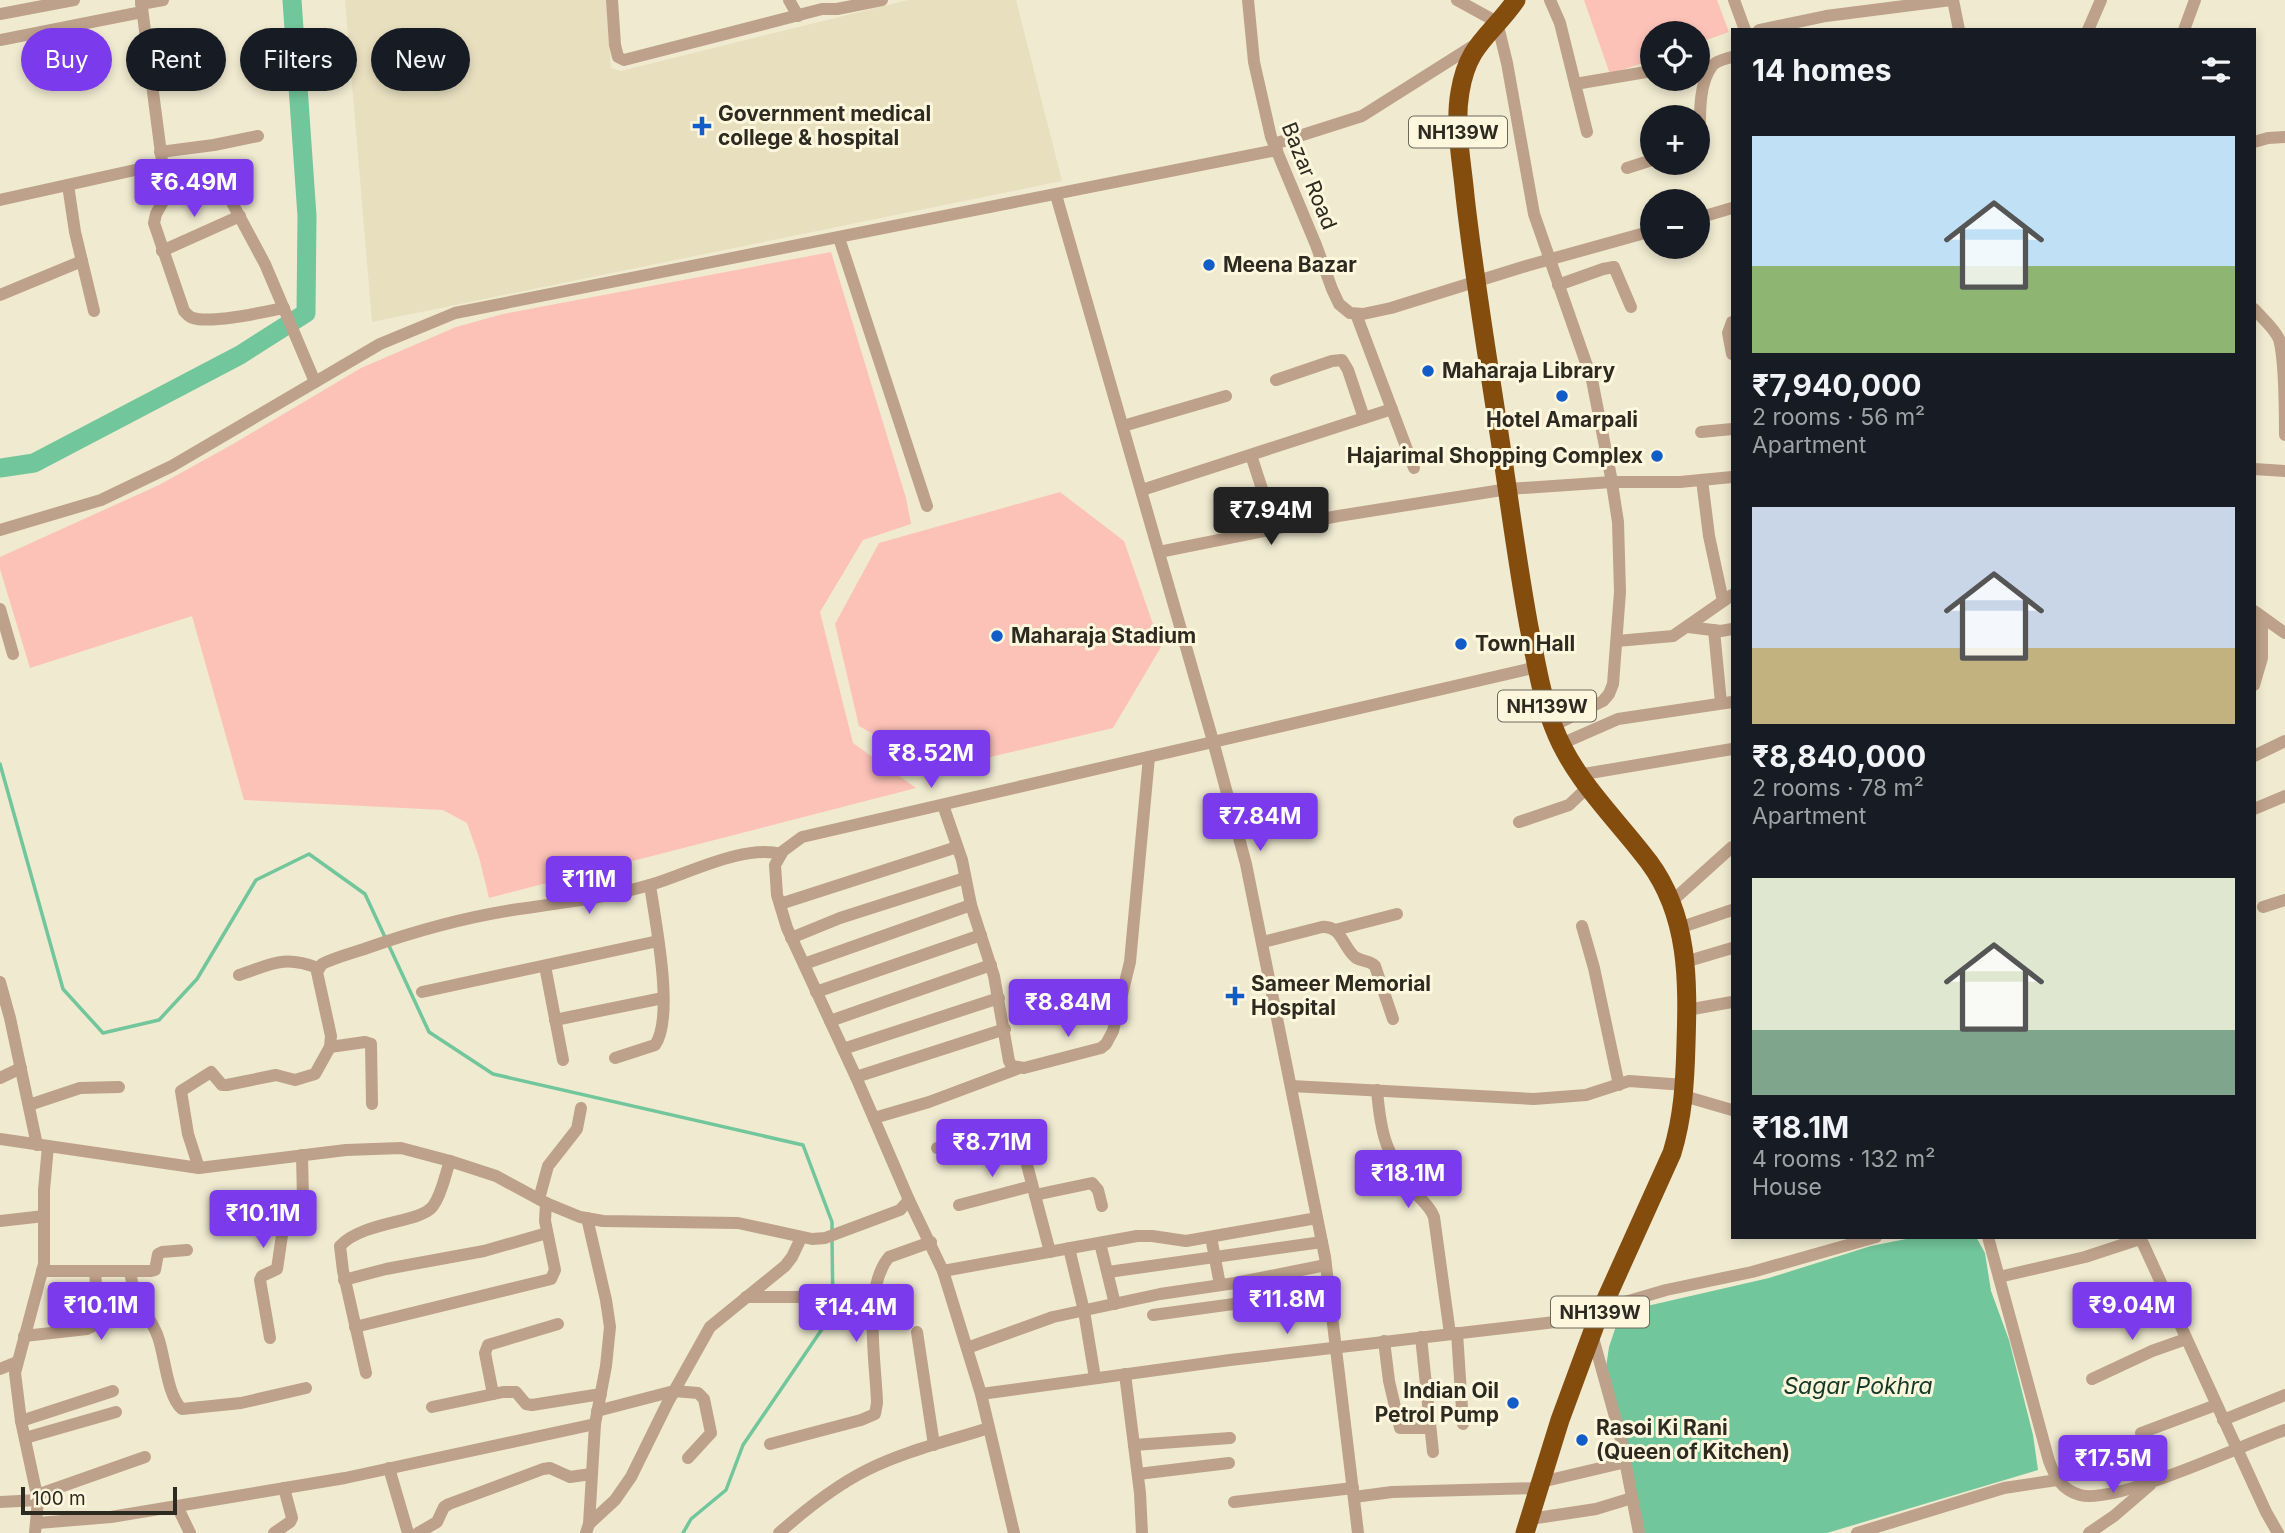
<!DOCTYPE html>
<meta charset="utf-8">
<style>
:root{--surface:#171b24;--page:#20242c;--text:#f1f3f6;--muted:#9ea1a6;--accent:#7c3aed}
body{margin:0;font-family:Inter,sans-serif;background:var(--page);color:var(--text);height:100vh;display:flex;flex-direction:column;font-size:26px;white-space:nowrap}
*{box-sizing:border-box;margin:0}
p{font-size:23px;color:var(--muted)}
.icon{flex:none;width:38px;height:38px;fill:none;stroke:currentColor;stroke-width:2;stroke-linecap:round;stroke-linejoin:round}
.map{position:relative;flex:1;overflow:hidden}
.drawer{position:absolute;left:1731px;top:28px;width:525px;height:1211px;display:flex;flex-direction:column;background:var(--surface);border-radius:0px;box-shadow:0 4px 10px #0003}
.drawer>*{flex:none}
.top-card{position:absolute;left:21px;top:28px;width:665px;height:63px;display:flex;gap:14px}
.controls{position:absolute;left:1640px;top:21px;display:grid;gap:14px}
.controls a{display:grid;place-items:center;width:70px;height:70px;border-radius:50%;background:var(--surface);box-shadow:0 4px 10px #0003;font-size:35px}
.scale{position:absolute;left:21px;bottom:18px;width:156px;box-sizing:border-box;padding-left:7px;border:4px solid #2d2b21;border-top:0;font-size:19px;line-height:24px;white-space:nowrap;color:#2d2b21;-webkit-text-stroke:5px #fef7dd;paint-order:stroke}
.price{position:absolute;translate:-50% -60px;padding:0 16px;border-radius:7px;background:var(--accent);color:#fff;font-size:23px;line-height:46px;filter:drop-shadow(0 2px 4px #0008)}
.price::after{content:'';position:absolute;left:50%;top:42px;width:21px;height:16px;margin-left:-10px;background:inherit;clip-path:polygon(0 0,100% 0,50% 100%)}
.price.selected{background:#222;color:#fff}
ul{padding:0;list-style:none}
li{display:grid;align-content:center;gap:14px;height:371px;padding:0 21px}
li span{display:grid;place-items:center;height:217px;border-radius:0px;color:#555}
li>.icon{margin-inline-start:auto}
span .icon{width:126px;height:126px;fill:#fffc;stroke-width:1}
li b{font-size:30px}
h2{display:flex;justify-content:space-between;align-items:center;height:84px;padding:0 21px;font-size:30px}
.chip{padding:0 24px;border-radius:32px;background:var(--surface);box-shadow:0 4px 10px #0003;font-size:24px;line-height:63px}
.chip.selected{background:var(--accent);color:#fff}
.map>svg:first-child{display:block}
</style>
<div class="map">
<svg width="2285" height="1533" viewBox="0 0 2285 1533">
<rect width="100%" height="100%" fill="#f0ead0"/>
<path fill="#e8dfbf" d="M345,0H606L611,68L621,71L908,0H1016L1062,181L372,322Z"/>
<g fill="#fcc2b8">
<path d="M1584,0H1717L1729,32L1698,43V33H1652V60L1610,74Z"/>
<path d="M831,252L906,498L911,524L863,540L820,612L853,743L916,788L489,898L479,857L467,823L443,810L244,800L192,616L30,668L0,569V557L159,485L233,444L361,368L456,327L503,314Z"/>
<path d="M1060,492L1124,541L1161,647L1113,728L935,770L859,726L835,624L879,543Z"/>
</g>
<path fill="#72c69b" d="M1916,1237H1976L1985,1253L1991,1291L2009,1340L2033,1435L2038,1470L1827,1533H1643L1606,1367L1609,1347L1618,1320L1647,1306L1769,1278L1871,1246Z"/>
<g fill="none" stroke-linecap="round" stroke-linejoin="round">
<g stroke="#72c69b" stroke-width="3.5">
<path d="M0,764L63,989L103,1033L159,1020L197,979L256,880L309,854L365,894L429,1032L493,1074L803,1145L832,1222V1230"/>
<path d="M683,1533L691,1519L726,1490L743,1445L833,1313L832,1238"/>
</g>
<path stroke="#72c69b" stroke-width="19" d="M0,468L34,463L240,355L306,313L307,216L292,0"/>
<g stroke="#bda18a" stroke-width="12">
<path d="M141,0L165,184L170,189L179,191L222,190L229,197L265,264L315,382"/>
<path d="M612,0L615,45L618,57L624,60L822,9H837L882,0"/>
<path d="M789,0L798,16"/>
<path d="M1248,0L1254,62L1271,137L1316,245L1332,289L1339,304L1350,313L1363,314L1391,308L1526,266L1652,231"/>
<path d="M1457,0L1497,22L1507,63L1534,214L1592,380L1611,477L1618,522L1620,592L1613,684L1609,694L1603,701L1553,726"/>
<path d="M1550,0L1560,23L1587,132"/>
<path d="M1734,0L1745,30"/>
<path d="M1953,0L1959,30"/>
<path d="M141,4L163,0"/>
<path d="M0,14L74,0"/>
<path d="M1759,30L1826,16L1951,0"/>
<path d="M2088,30L2101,0"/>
<path d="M2184,30L2195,0"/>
<path d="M0,40L142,12"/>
<path d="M1575,84L1652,71"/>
<path d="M2254,142L2268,138L2285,137"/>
<path d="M1274,144L1362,116L1476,44"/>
<path d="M1698,145L1700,139C1700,118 1698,84 1712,66C1717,60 1726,59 1732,57"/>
<path d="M160,152L214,145L258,136"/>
<path d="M1627,168L1652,160"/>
<path d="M68,185L75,232L94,311"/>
<path d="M170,189L156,214L154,223L184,311C187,314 189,317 193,318C211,324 264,312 284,308"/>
<path d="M1056,195L1213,741L1246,864L1325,1257L1358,1533"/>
<path d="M0,200L162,164"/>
<path d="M1698,218L1732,208"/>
<path d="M839,238L927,506"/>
<path d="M162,251L240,216"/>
<path d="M1558,285L1603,269L1614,267L1631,307"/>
<path d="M0,295L82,261"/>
<path d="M2254,309C2262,318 2274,328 2279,339C2285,360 2285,411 2285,435"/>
<path d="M1356,314L1414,468"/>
<path d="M1732,322L1728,333L1732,354"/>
<path d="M1276,380L1332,361L1342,360L1348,370L1364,418"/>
<path d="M1123,426L1226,396"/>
<path d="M1701,432L1732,429"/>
<path d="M1251,455L1275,529"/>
<path d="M2254,469L2285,471"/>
<path d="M1702,480L1709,536L1723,601"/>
<path d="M1142,490L1392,409"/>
<path d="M0,530L101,500L172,466L380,344L455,313L1277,150"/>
<path d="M1159,552L1338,516L1508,489L1612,482H1680L1732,477"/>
<path d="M0,609L13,654"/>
<path d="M2254,611L2285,633"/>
<path d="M1688,627L1721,631L1732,629"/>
<path d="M1714,630L1721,703"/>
<path d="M1617,641L1673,636L1732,595"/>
<path d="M2254,685L2262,658V617"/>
<path d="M1561,744L1618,719L1732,702"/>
<path d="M2254,756L2285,741"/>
<path d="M1578,775L1732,749"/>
<path d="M943,805L962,860L971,905L994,976L1009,1061L1012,1066L1024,1068L1101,1048L1106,1044L1113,1031L1130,962L1149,757"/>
<path d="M2254,809L2285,796"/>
<path d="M1519,822L1569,805L1588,787"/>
<path d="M1671,902L1732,847"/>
<path d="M780,904L957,847"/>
<path d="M2263,907L2285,900"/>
<path d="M1582,926L1594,968L1619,1085"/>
<path d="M1679,928L1732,910"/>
<path d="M1335,930L1397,914"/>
<path d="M791,938L840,918L965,878"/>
<path d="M1263,942L1322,927C1341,925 1343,947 1355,957C1362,962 1369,960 1375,966L1393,1019"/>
<path d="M1685,962L1732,948"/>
<path d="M804,964L971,905"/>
<path d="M545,966L563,1060"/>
<path d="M239,975C272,964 284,955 318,968"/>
<path d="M0,982L10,1018L37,1145"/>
<path d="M422,992L658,941"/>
<path d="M816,992L981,935"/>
<path d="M1687,1010L1732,1002"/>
<path d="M555,1020L663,998"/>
<path d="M830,1021L991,965"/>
<path d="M330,1047L365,1042L371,1044L372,1104"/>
<path d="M843,1049L999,998"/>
<path d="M615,1058L655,1045C675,1017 655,920 650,885"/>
<path d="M856,1077L1005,1029"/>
<path d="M0,1078L21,1068"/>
<path d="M1291,1086L1534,1099L1586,1095L1629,1081L1685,1085"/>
<path d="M1377,1090C1381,1138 1386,1152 1414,1191C1421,1200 1430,1206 1434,1217L1450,1334"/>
<path d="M1684,1096L1732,1110"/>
<path d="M29,1105L80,1088L119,1087"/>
<path d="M874,1118L929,1102L1017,1069"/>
<path d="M0,1139L199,1168L346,1150L401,1148L450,1161L496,1176L546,1203L580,1217L603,1221L738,1223L812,1239L825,1238L900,1210L909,1200L856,1077L787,928L777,895L775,865L783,851L802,837L1537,667"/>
<path d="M937,1148L993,1133L1001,1132L1006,1134L1012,1147L1021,1152L1026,1161L1050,1252"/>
<path d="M199,1168L188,1134L181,1091L211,1072L222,1085H227L276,1075L295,1080L315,1074L330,1047L331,1036L317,972L322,964C336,957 353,953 367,948C415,931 462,918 512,910C559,903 607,898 653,884C689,873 745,844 781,854"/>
<path d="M1035,1195L1092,1183L1098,1190L1102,1206"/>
<path d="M539,1199L548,1166L577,1129L581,1108"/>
<path d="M909,1200L943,1271L981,1394L1014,1533"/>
<path d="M959,1205L1032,1186"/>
<path d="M0,1221L44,1216"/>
<path d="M1211,1237L1220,1285"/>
<path d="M1988,1237L2049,1461C2055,1477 2062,1490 2080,1495C2116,1505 2244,1444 2285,1430"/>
<path d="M2140,1237L2266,1512L2278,1533"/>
<path d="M1100,1243L1115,1304"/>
<path d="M1069,1248L1084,1311L1095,1378"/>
<path d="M42,1271H151L155,1270L158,1254L162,1252L187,1250"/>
<path d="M943,1271L1137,1236H1152L1186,1241L1317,1218"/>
<path d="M130,1272C132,1281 133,1291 137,1299C144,1312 153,1322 158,1337C165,1356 167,1396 182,1409L241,1403L306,1388"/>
<path d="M1108,1272L1322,1242"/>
<path d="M1999,1277L2085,1257L2140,1239"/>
<path d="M344,1280L386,1269L484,1251L547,1233"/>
<path d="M746,1297H818"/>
<path d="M1601,1309L1666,1290L1752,1272L1876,1237"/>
<path d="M1153,1315L1329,1291"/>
<path d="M355,1327L551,1279L555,1270L545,1221L546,1203"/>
<path d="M917,1332L934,1445"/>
<path d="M1457,1333L1463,1424"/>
<path d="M1592,1334L1620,1435L1639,1533"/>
<path d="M24,1336L87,1329L97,1324L98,1314L95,1272"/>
<path d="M1421,1337L1433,1452"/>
<path d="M270,1338L260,1280L262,1276L277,1269L285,1215L303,1199L302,1155"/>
<path d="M1384,1341L1389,1381L1400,1428H1430"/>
<path d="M967,1348L1053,1317L1160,1294L1235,1283L1326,1265"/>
<path d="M0,1369L17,1362"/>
<path d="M366,1373L343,1271L340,1246C363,1221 421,1223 433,1206C442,1194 445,1175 450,1161"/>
<path d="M1125,1374L1140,1493L1142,1533"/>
<path d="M2092,1379L2152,1351L2186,1339"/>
<path d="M493,1394L485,1353L488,1345L558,1324"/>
<path d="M981,1394L1230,1360L1598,1317"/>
<path d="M432,1407L503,1392H516L526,1404L532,1405L601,1394"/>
<path d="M597,1411L674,1391L698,1393L704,1399L711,1433L688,1458"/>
<path d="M2223,1420L2285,1395"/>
<path d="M21,1421L113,1391"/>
<path d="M2141,1433L2216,1405"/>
<path d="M25,1438L116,1412"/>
<path d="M770,1444L861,1420L875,1414L877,1403C876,1363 862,1289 889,1257L931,1242"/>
<path d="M1134,1445L1230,1438"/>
<path d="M389,1468L408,1533"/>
<path d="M1138,1474L1229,1463"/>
<path d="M1541,1482L1626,1462"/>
<path d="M37,1495L145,1457"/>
<path d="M1354,1497L1392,1492L1539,1488"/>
<path d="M0,1502L38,1500"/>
<path d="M1234,1502L1353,1488"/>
<path d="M177,1506L190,1533"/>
<path d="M1530,1519L1596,1509L1632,1498"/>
<path d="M38,1523L111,1517L345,1478L595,1424"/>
<path d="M589,1524L615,1500L631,1477L668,1402L710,1327L785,1266L792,1257L801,1238"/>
<path d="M35,1533L38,1500L21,1421L15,1373L44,1264V1190L48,1146"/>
<path d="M274,1533L290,1522L292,1518L284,1488"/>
<path d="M418,1533L437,1522L444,1507L449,1504L543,1469L550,1468L570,1477L591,1474"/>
<path d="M586,1533L589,1524L595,1424L606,1366L610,1327L606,1300L587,1218"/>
<path d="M779,1533C805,1510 835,1486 867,1470C905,1451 948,1441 989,1428"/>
<path d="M1857,1533L2004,1488L2057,1480"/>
<path d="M2089,1533L2114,1516L2150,1485"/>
</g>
<path stroke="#844d0d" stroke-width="19" d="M1516,0C1491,36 1468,43 1460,92C1454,126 1462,162 1465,196C1474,276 1487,354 1499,433C1509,498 1517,562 1529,627C1536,661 1541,696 1554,728C1574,780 1616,818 1649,862C1689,916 1688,981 1686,1044C1685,1082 1683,1117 1672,1153L1598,1317L1560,1420L1525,1533"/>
</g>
<g fill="#115cc7" stroke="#fef7dd" stroke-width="2.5">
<path d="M698.5 115.5h7v7h7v7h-7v7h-7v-7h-7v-7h7z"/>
<circle cx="1209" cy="265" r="7"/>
<circle cx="1428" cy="371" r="7"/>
<circle cx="1562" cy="396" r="7"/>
<circle cx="1657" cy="456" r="7"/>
<circle cx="997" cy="636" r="7"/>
<circle cx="1461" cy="644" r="7"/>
<path d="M1231.5 985.5h7v7h7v7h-7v7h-7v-7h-7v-7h7z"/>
<circle cx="1513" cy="1403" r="7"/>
<circle cx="1582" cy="1440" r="7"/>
</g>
<g text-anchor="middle" stroke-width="6" stroke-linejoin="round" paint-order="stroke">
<g fill="#fef7dd" stroke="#6c6859" stroke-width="2">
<rect x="1409" y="116.5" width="98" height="31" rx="5"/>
<rect x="1498" y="690.5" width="98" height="31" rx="5"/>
<rect x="1551" y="1296.5" width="98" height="31" rx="5"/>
</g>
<g font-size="19" font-weight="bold" fill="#2d2b21">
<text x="1458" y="139">NH139W</text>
<text x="1547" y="713">NH139W</text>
<text x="1600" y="1319">NH139W</text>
</g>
<g font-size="21" font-weight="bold" fill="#2d2b21" stroke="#fef7dd" text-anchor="start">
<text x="718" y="121">Government medical<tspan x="718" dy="24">college &amp; hospital</tspan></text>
<text x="1223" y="272">Meena Bazar</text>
<text x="1442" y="378">Maharaja Library</text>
<text x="1562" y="427" text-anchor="middle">Hotel Amarpali</text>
<text x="1643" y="463" text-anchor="end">Hajarimal Shopping Complex</text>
<text x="1011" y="643">Maharaja Stadium</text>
<text x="1475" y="651">Town Hall</text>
<text x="1251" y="991">Sameer Memorial<tspan x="1251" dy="24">Hospital</tspan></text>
<text x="1499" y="1398" text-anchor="end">Indian Oil<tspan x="1499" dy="24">Petrol Pump</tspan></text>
<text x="1596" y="1435">Rasoi Ki Rani<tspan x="1596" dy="24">(Queen of Kitchen)</tspan></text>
</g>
<g font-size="21" fill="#2d2b21" stroke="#fef7dd">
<text transform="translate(1309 176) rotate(68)" y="7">Bazar Road</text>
</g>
<g font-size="23" font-style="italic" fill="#153a29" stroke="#fef7dd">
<text x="1858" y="1394">Sagar Pokhra</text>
</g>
</g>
</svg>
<div class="controls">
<a><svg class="icon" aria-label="locate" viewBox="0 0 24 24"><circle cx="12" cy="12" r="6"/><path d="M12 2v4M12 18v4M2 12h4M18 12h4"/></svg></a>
<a>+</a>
<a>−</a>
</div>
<div class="scale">100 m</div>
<b class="price" style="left:194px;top:219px">₹6.49M</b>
<b class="price selected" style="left:1271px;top:547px">₹7.94M</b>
<b class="price" style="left:931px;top:790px">₹8.52M</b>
<b class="price" style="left:1260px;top:853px">₹7.84M</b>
<b class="price" style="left:589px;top:916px">₹11M</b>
<b class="price" style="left:1068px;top:1039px">₹8.84M</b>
<b class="price" style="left:992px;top:1179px">₹8.71M</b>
<b class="price" style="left:1408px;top:1210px">₹18.1M</b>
<b class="price" style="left:263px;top:1250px">₹10.1M</b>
<b class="price" style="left:1287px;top:1336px">₹11.8M</b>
<b class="price" style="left:101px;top:1342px">₹10.1M</b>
<b class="price" style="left:2132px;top:1342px">₹9.04M</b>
<b class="price" style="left:856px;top:1344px">₹14.4M</b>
<b class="price" style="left:2113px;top:1495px">₹17.5M</b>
<div class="top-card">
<a class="chip selected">Buy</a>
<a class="chip">Rent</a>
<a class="chip">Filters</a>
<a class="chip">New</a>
</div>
<section class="drawer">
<h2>14 homes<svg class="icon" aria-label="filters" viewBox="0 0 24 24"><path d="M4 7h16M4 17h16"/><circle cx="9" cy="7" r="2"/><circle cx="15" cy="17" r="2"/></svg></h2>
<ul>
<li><span style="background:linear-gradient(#bfe0f5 60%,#8fb573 0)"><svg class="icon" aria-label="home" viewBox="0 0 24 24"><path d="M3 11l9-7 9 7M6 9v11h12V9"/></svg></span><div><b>₹7,940,000</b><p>2 rooms · 56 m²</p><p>Apartment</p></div></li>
<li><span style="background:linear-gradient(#c9d6e8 65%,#c2b280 0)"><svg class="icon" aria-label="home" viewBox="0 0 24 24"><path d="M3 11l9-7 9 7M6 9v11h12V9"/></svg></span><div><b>₹8,840,000</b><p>2 rooms · 78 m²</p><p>Apartment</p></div></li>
<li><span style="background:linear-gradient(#dfe7d0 70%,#7fa58c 0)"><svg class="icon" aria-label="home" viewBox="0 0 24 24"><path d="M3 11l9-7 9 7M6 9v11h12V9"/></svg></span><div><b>₹18.1M</b><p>4 rooms · 132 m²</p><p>House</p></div></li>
</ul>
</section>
</div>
